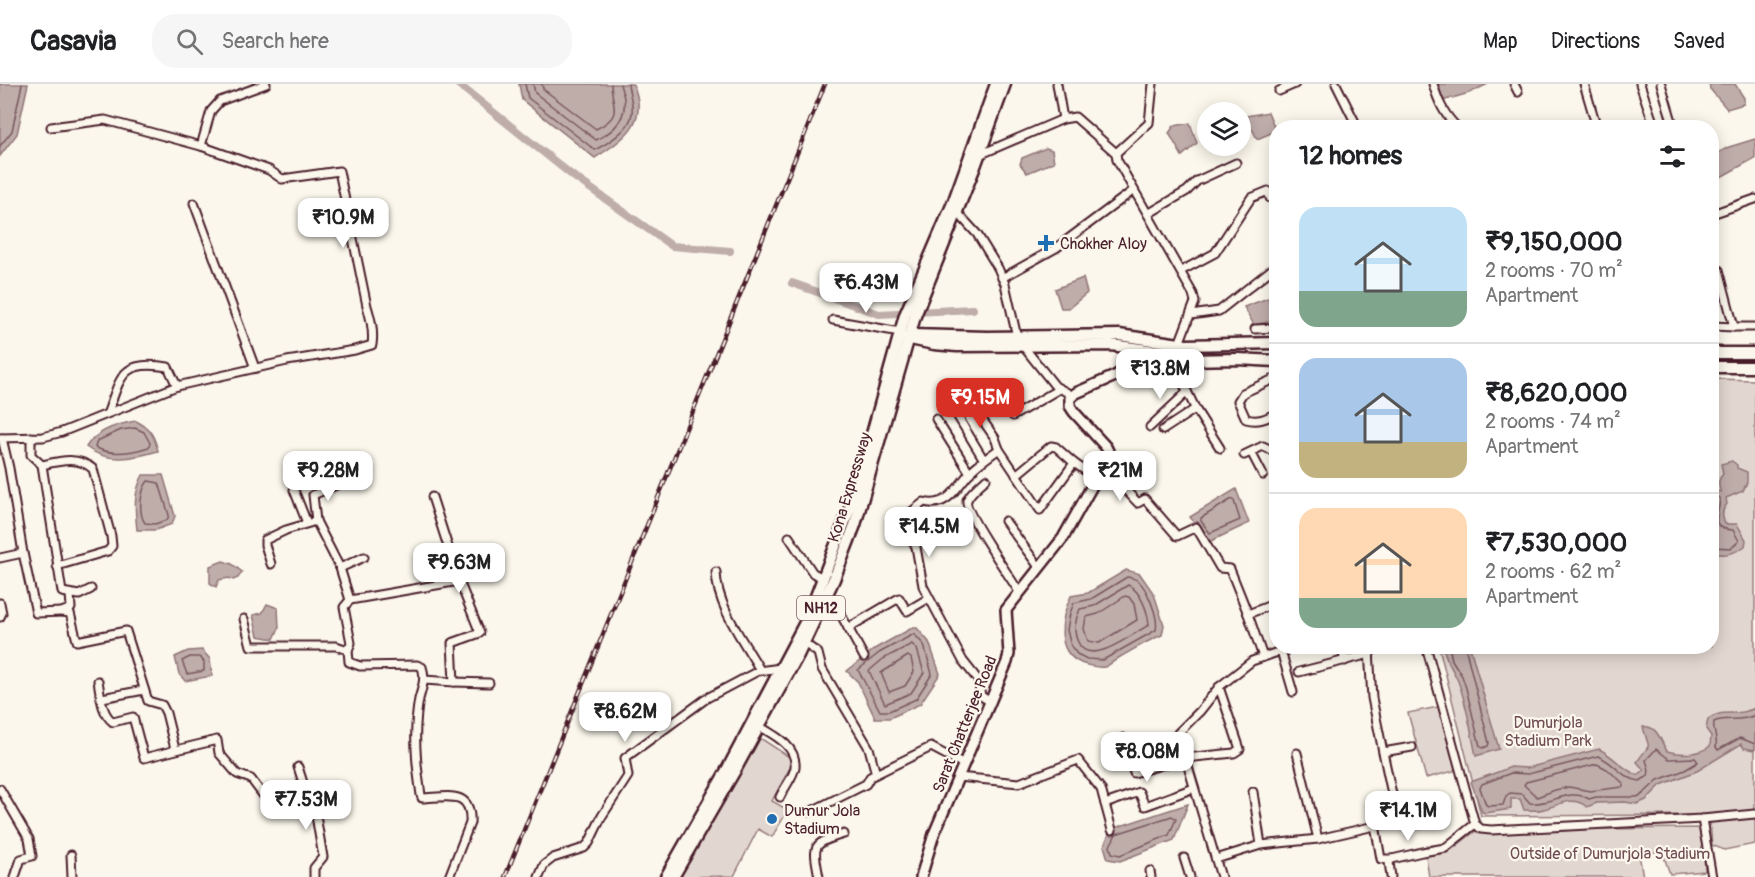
<!DOCTYPE html>
<meta charset="utf-8">
<style>
:root{--surface:#fff;--page:#f6f6f6;--text:#202124;--muted:#757577;--line:#e0e0e0;--accent:#d93025}
body{margin:0;font-family:Pangolin,sans-serif;background:var(--page);color:var(--text);height:100vh;display:flex;flex-direction:column;font-size:22px;white-space:nowrap}
*{box-sizing:border-box;margin:0}
p{font-size:20px;color:var(--muted)}
.icon{flex:none;width:33px;height:33px;fill:none;stroke:currentColor;stroke-width:2;stroke-linecap:round;stroke-linejoin:round}
.map{position:relative;flex:1;overflow:hidden}
.side{position:absolute;left:1269px;top:36px;width:450px;height:534px;display:flex;flex-direction:column;background:var(--surface);border-radius:24px;box-shadow:0 3px 15px #0003}
.side>*{flex:none}
.controls{position:absolute;left:1197px;top:18px;display:grid;gap:12px}
.controls a{display:grid;place-items:center;width:54px;height:54px;border-radius:50%;background:var(--surface);box-shadow:0 3px 15px #0003;font-size:30px}
.price{position:absolute;translate:-50% -51px;padding:0 14px;border-radius:12px;background:#fff;color:#222;font-size:20px;line-height:39px;filter:drop-shadow(0 2px 3px #0008)}
.price::after{content:'';position:absolute;left:50%;top:36px;width:18px;height:14px;margin-left:-9px;background:inherit;clip-path:polygon(0 0,100% 0,50% 100%)}
.price.active{background:var(--accent);color:#fff}
ul{padding:0;list-style:none}
li{display:flex;align-items:center;gap:18px;height:150px;padding:0 30px}
li+li{border-top:2px solid var(--line)}
li span{display:grid;place-items:center;flex:none;width:168px;height:120px;border-radius:18px;color:#555}
li>.icon{margin-inline-start:auto}
span .icon{width:72px;height:72px;fill:#fffc;stroke-width:1}
li b{font-size:26px}
h2{display:flex;justify-content:space-between;align-items:center;height:72px;padding:0 30px;font-size:26px}
header{display:flex;align-items:center;gap:36px;box-sizing:border-box;height:84px;padding:0 30px;background:var(--surface);border-bottom:2px solid var(--line)}
header strong{font-size:28px}
nav{display:flex;gap:33px;margin-inline-start:auto;font-size:21px}
.search{width:420px;height:54px;background:var(--page);display:flex;align-items:center;gap:15px;box-sizing:border-box;padding:0 21px;border-radius:24px;color:var(--muted);font-size:22px}
.map>svg:first-child{display:block}
</style>
<header>
<strong>Casavia</strong>
<div class="search"><svg class="icon" aria-label="search" viewBox="0 0 24 24"><circle cx="10" cy="10" r="6"/><path d="M15 15l6 6"/></svg>Search here</div>
<nav><a>Map</a><a>Directions</a><a>Saved</a></nav>
</header>
<div class="map">
<svg width="1755" height="793" viewBox="0 0 1755 793">
<rect width="100%" height="100%" fill="#fbf7ec"/>
<filter id="ink" filterUnits="userSpaceOnUse"><feTurbulence type="fractalNoise" baseFrequency=".0167" numOctaves="2"/><feDisplacementMap in="SourceGraphic" scale="12" xChannelSelector="R" yChannelSelector="G"/><feConvolveMatrix kernelMatrix="1 2 1 2 8 2 1 2 1" color-interpolation-filters="sRGB"/></filter>
<g filter="url(#ink)">
<g fill="#e2d7d0" stroke="#967b7e" stroke-width="1.5">
<path d="M1712,295L1755,296V726L1701,731L1481,732L1439,563L1712,562Z"/>
<path d="M1438,623L1440,625L1455,683L1454,687L1426,694L1408,629Z"/>
<path d="M757,652L794,676L772,717L788,726L772,753L758,745L734,792L675,793L729,710Z"/>
<path d="M1755,732V760L1724,766L1712,761L1710,737Z"/>
<path d="M1703,744L1705,787L1670,790L1662,767L1639,770L1643,793H1429L1426,772L1447,769L1477,746Z"/>
</g>
<g fill="#bfadaa" stroke="#907477" stroke-width="1.5">
<path d="M0,0H28L17,50L0,72Z"/>
<path d="M519,0H633C650,38 624,55 595,74L522,16Z"/>
<path d="M1437,0H1488L1469,9L1442,17Z"/>
<path d="M1709,0H1735L1744,14V20L1727,25L1710,5Z"/>
<path d="M1268,28L1276,47L1257,55L1246,32Z"/>
<path d="M1190,39L1197,59L1182,72L1169,49L1174,42Z"/>
<path d="M1755,55V74L1719,94L1712,96V72L1729,63Z"/>
<path d="M1046,64L1052,66L1054,78L1027,89L1020,80L1022,74Z"/>
<path d="M1083,194L1087,209L1069,224H1061L1055,205Z"/>
<path d="M1276,211V236L1254,241L1244,223Z"/>
<path d="M136,337C150,344 154,351 158,367C134,374 107,380 86,363C97,346 117,340 136,337Z"/>
<path d="M1732,377L1737,381V384L1747,388V398L1743,407L1726,414L1727,420C1721,427 1722,432 1725,440H1737L1746,456L1745,462C1734,470 1725,472 1712,469V406L1721,408C1718,402 1718,395 1723,390L1721,380Z"/>
<path d="M143,391H163L175,432L172,440L156,446H137C135,426 133,409 143,391Z"/>
<path d="M1236,405L1249,439L1209,458L1190,433Z"/>
<path d="M223,477L232,480L242,488L238,494L233,496L229,494L219,496L216,503L210,499V482Z"/>
<path d="M1126,486L1140,490L1154,510L1164,541L1162,551C1147,557 1134,565 1120,573C1115,576 1109,582 1104,583C1097,584 1086,581 1081,579C1054,567 1061,533 1071,512L1088,509Z"/>
<path d="M267,520L278,524L279,544L274,555L258,552L253,531L262,529Z"/>
<path d="M912,544H917L929,558L940,590L920,620L890,634H875L858,598L847,587L876,564Z"/>
<path d="M1443,563H1470L1499,665L1476,672C1471,648 1467,621 1458,597C1452,584 1447,579 1443,563Z"/>
<path d="M202,566L210,575L212,592L185,597L179,590L175,573L188,567Z"/>
<path d="M1755,624V666L1744,664L1741,660L1697,687L1661,701L1646,716L1637,720L1625,718L1597,719L1587,723C1572,711 1560,721 1544,725C1538,727 1531,726 1524,726L1520,715H1511V725L1485,729L1482,728L1471,698L1511,683L1527,684L1599,665C1614,672 1625,688 1638,691L1644,686L1637,678C1652,655 1650,670 1643,643C1658,641 1660,657 1667,667C1680,671 1700,671 1710,662L1711,652L1706,645L1708,635C1723,624 1735,634 1755,624Z"/>
<path d="M1188,720L1174,756L1120,777L1108,775L1104,762L1111,745Z"/>
</g>
<g fill="none" stroke-linecap="round" stroke-linejoin="round">
<g stroke="#79585e" stroke-width="1.5">
<path d="M525,0L528,14L595,66C607,60 627,47 631,34C635,23 629,10 628,0"/>
<path d="M533,0L535,9L596,56C613,48 627,35 624,14C623,9 621,5 620,0"/>
<path d="M542,0L543,5L596,45C624,31 612,23 611,0"/>
<path d="M0,62L12,47L22,0"/>
<path d="M135,344L144,348L150,359L149,363C133,368 110,372 95,363L97,357L121,346Z"/>
<path d="M148,397L159,399L169,431L167,436L155,440L145,439C138,429 140,407 148,397Z"/>
<path d="M1712,412L1720,414C1720,430 1707,445 1733,446L1739,457L1731,464L1712,463"/>
<path d="M1232,415L1234,417L1240,436L1210,449L1201,437V434Z"/>
<path d="M1127,493C1128,493 1136,495 1137,496C1147,503 1159,534 1156,546L1103,576L1087,575L1077,570L1071,562L1067,546L1070,529L1074,519L1091,515Z"/>
<path d="M1128,501C1141,507 1148,528 1149,541C1133,549 1089,585 1078,558C1073,548 1075,535 1080,525L1094,522Z"/>
<path d="M1125,512L1129,513L1134,520L1137,536L1099,559L1088,557L1084,545L1086,533L1098,530Z"/>
<path d="M914,550L924,561L932,590L916,615L889,627H880L858,586L879,569Z"/>
<path d="M912,560L917,565L924,589L911,609L885,620L869,587L883,575Z"/>
<path d="M1449,562L1452,576L1462,592L1466,604L1480,662L1483,664L1488,662L1489,659L1465,562"/>
<path d="M908,572L911,574L914,588L905,602L889,608L881,589Z"/>
<path d="M190,573H200L204,578V587L187,590L182,577Z"/>
<path d="M1755,631C1739,639 1724,632 1714,638C1712,647 1718,653 1716,663L1718,666L1740,654L1755,660"/>
<path d="M1656,665L1669,675L1695,674L1698,678L1685,686L1658,696L1643,710L1637,713H1596L1589,715C1568,703 1551,722 1530,719L1522,710L1510,709L1506,712L1503,721L1489,722L1486,721L1480,704L1482,700L1511,689L1528,690L1598,672C1614,678 1622,695 1640,697L1648,692L1649,686L1646,676Z"/>
<path d="M1597,680L1607,685L1623,699V703L1590,707L1569,703L1555,706L1537,713L1524,701L1526,698Z"/>
<path d="M1172,732L1176,735L1169,751L1120,771L1112,769L1110,762L1116,750Z"/>
</g>
<g stroke="#bfadaa" stroke-width="8">
<path d="M458,0L573,92L672,162L730,167"/>
<path d="M792,199L879,230L973,225"/>
</g>
<g stroke="#4a1f2b" stroke-width="11">
<g id="minor">
<path d="M1057,0L1063,35"/>
<path d="M1153,0L1149,39L1116,69L1117,76L1193,210L1195,218L1174,273"/>
<path d="M1336,0L1358,44"/>
<path d="M1433,0C1438,17 1444,31 1458,44"/>
<path d="M1514,0L1518,8"/>
<path d="M1584,0L1597,44"/>
<path d="M1640,0L1655,44"/>
<path d="M1661,0L1674,44"/>
<path d="M1279,7L1295,0"/>
<path d="M201,62L211,27L220,17L266,0"/>
<path d="M979,71L1063,35L1075,33L1116,69"/>
<path d="M194,119L255,284"/>
<path d="M957,128L977,150L998,184L1005,200L1017,253L1023,262L1055,302L1072,311"/>
<path d="M1148,130L1187,107L1197,97L1236,79"/>
<path d="M1712,130L1755,115"/>
<path d="M1276,147V150"/>
<path d="M1181,187L1215,169L1251,114L1268,107L1270,114L1276,112"/>
<path d="M1002,194L1056,164L1134,106"/>
<path d="M1191,231L1219,227L1276,182"/>
<path d="M833,236L900,248"/>
<path d="M1712,242L1734,243L1719,186"/>
<path d="M1734,243H1755"/>
<path d="M1255,245L1276,244"/>
<path d="M1188,276L1182,297L1196,326L1220,364"/>
<path d="M1276,294L1243,309L1238,317L1246,335C1258,338 1266,335 1276,329"/>
<path d="M108,328C121,292 122,275 168,283L177,302"/>
<path d="M955,328L984,376"/>
<path d="M979,331L995,354L999,365L1040,426L1074,379L1097,395"/>
<path d="M1013,332L1059,305"/>
<path d="M936,335L970,389"/>
<path d="M1150,343L1187,308"/>
<path d="M1163,346L1195,325"/>
<path d="M31,353V371L42,381L62,508L79,511L91,505"/>
<path d="M0,354L43,353L62,348L177,302L287,277L355,266L372,261C374,247 371,235 367,222L339,87L282,95L269,86L201,62L105,36L51,43"/>
<path d="M2,354L9,384L23,469L36,529L62,528"/>
<path d="M1251,368L1263,391"/>
<path d="M1244,371L1263,362L1271,366L1276,363"/>
<path d="M42,381C60,377 78,372 93,385L111,452L112,462L108,467L57,482"/>
<path d="M1104,383L1138,419L1145,415L1177,452L1196,443L1220,484L1230,485L1248,530"/>
<path d="M1016,391L1051,362L1056,363L1074,379"/>
<path d="M986,395C980,401 970,408 967,416C963,427 1011,494 1019,508"/>
<path d="M294,406L307,439"/>
<path d="M316,437L313,411L341,399"/>
<path d="M1005,437L1039,483"/>
<path d="M789,453L813,489L823,494"/>
<path d="M0,474L23,469"/>
<path d="M271,480L265,461V456L286,446L316,437L340,484"/>
<path d="M716,488C717,523 743,556 760,586"/>
<path d="M70,510L71,524L62,528L70,529L77,557L126,547L148,617L162,621L166,629L175,665"/>
<path d="M350,516L459,497L432,413"/>
<path d="M0,519L2,529L0,533"/>
<path d="M822,522L840,529L864,573"/>
<path d="M244,535L251,562H336L348,566L349,578L360,582L417,581L422,583C426,594 422,604 419,615C413,648 416,679 421,711L422,714C447,713 472,705 470,739L449,793"/>
<path d="M848,544L899,514L907,527L929,514"/>
<path d="M804,559L818,569L822,585L869,664L876,690"/>
<path d="M1341,562L1345,577"/>
<path d="M1371,562L1369,566L1372,614L1383,668L1412,663"/>
<path d="M1426,562L1475,740L1481,745L1491,746L1702,735L1755,730"/>
<path d="M348,566L351,559L344,523L350,516L340,484L364,473"/>
<path d="M1281,567L1293,608"/>
<path d="M1263,573L1248,530L1276,519"/>
<path d="M1299,588L1370,570"/>
<path d="M424,596L454,598L452,559L480,549L459,497"/>
<path d="M98,597C101,612 101,629 113,638L133,633L144,674L217,656L219,669L237,690L251,695L263,711L305,705L312,708L323,773L314,784V793"/>
<path d="M454,598L489,599"/>
<path d="M102,614L144,606"/>
<path d="M991,618L981,612L978,596L963,577L923,502L916,463L902,439L906,432L924,418C948,425 958,401 972,386C980,378 990,372 999,365"/>
<path d="M759,642C774,651 797,662 795,683C794,692 784,704 780,713"/>
<path d="M1123,654L1134,689L1185,674L1234,669L1240,665L1219,603"/>
<path d="M1383,668L1398,738"/>
<path d="M1297,669L1318,755"/>
<path d="M298,683L305,705"/>
<path d="M958,693L1019,699L1078,676L1101,705L1112,746"/>
<path d="M0,705L29,755L32,772L21,775L15,793"/>
<path d="M1253,708L1261,761"/>
<path d="M1105,720L1139,708L1145,722L1194,704"/>
<path d="M810,728L866,700L870,693L876,690L931,663L963,680"/>
<path d="M1702,735L1712,793"/>
<path d="M1375,741L1381,775H1392"/>
<path d="M71,771L72,793"/>
<path d="M1184,774L1190,793"/>
<path d="M1216,775L1261,761L1318,755L1392,738L1421,740"/>
<path d="M1150,787L1151,793"/>
<path d="M539,793L544,781L553,774L584,764L589,759L602,732L628,692L625,674L707,614L758,587L781,584"/>
<path d="M819,793C813,761 811,760 844,750"/>
<path d="M1221,793L1178,649L1200,627L1219,603L1252,577L1295,562"/>
<path d="M1391,793L1389,778L1392,775L1422,768L1445,764L1475,740"/>
</g>
</g>
<g stroke="#4a1f2b" stroke-width="14">
<path id="secondary" d="M921,793L934,750L1007,578L1009,570L1006,526L1063,454L1107,375L1108,367L1106,363L1074,328L1070,322V314L1076,309L1115,292L1155,267"/>
</g>
<g stroke="#4a1f2b" stroke-width="15">
<g id="primary">
<path d="M912,251L987,253L1119,251L1186,261L1276,259"/>
<path d="M901,253L934,260L957,262L1111,261L1155,267L1188,276L1238,275L1276,277"/>
<path d="M1712,269H1755"/>
<path d="M1712,283H1755"/>
</g>
</g>
<g stroke="#4a1f2b" stroke-width="15">
<g id="trunk">
<path d="M666,793L727,686L808,533L855,411L905,231L953,119L996,0"/>
<path d="M673,793L734,688L798,571L834,495L855,441L915,232L974,85L1005,0"/>
</g>
</g>
<use href="#minor" stroke="#fbf7ec" stroke-width="7"/>
<use href="#secondary" stroke="#fbf7ec" stroke-width="9"/>
<use href="#primary" stroke="#fbf7ec" stroke-width="10"/>
<use href="#trunk" stroke="#fbf7ec" stroke-width="10"/>
<g stroke="#4a1f2b" stroke-width="4.5">
<path id="rail" d="M505,793L825,0"/>
</g>
<use href="#rail" stroke="#fbf7ec" stroke-width="2" stroke-dasharray="7" stroke-linecap="butt"/>
</g>
</g>
<g fill="#1f6fb2" stroke="#fbf7ec" stroke-width="2">
<path d="M1043 150h6v6h6v6h-6v6h-6v-6h-6v-6h6z"/>
<circle cx="772" cy="735" r="6"/>
</g>
<g text-anchor="middle" stroke-width="4.5" stroke-linejoin="round" paint-order="stroke">
<rect fill="#fbf7ec" stroke="#7f6065" stroke-width="1.5" x="797" y="512" width="48" height="24" rx="4.5"/>
<g font-size="15" font-weight="bold" fill="#4a1f2b">
<text x="821" y="529">NH12</text>
</g>
<g font-size="16" fill="#4a1f2b" stroke="#fbf7ec" text-anchor="start">
<text x="1060" y="165">Chokher Aloy</text>
<text x="784" y="732">Dumur Jola<tspan x="784" dy="18">Stadium</tspan></text>
</g>
<g font-size="16" fill="#4a1f2b" stroke="#fbf7ec">
<text transform="translate(849 403) rotate(-73)" y="6">Kona Expressway</text>
<text transform="translate(964 640) rotate(-68)" y="6">Sarat Chatterjee Road</text>
</g>
<g font-size="16" fill="#704d54" stroke="#fbf7ec">
<text x="1548" y="644">Dumurjola<tspan x="1548" dy="18">Stadium Park</tspan></text>
<text x="1610" y="775">Outside of Dumurjola Stadium</text>
</g>
</g>
</svg>
<div class="controls">
<a><svg class="icon" aria-label="layers" viewBox="0 0 24 24"><path d="M12 4l9 5-9 5-9-5zM3 14l9 5 9-5"/></svg></a>
</div>
<b class="price" style="left:343px;top:165px">₹10.9M</b>
<b class="price" style="left:866px;top:230px">₹6.43M</b>
<b class="price" style="left:1160px;top:316px">₹13.8M</b>
<b class="price active" style="left:980px;top:345px">₹9.15M</b>
<b class="price" style="left:328px;top:418px">₹9.28M</b>
<b class="price" style="left:1120px;top:418px">₹21M</b>
<b class="price" style="left:929px;top:474px">₹14.5M</b>
<b class="price" style="left:459px;top:510px">₹9.63M</b>
<b class="price" style="left:625px;top:659px">₹8.62M</b>
<b class="price" style="left:1147px;top:699px">₹8.08M</b>
<b class="price" style="left:306px;top:747px">₹7.53M</b>
<b class="price" style="left:1408px;top:758px">₹14.1M</b>
<section class="side">
<h2>12 homes<svg class="icon" aria-label="filters" viewBox="0 0 24 24"><path d="M4 7h16M4 17h16"/><circle cx="9" cy="7" r="2"/><circle cx="15" cy="17" r="2"/></svg></h2>
<ul>
<li><span style="background:linear-gradient(#bfe0f5 70%,#7fa58c 0)"><svg class="icon" aria-label="home" viewBox="0 0 24 24"><path d="M3 11l9-7 9 7M6 9v11h12V9"/></svg></span><div><b>₹9,150,000</b><p>2 rooms · 70 m²</p><p>Apartment</p></div></li>
<li><span style="background:linear-gradient(#a9c7e8 70%,#c2b280 0)"><svg class="icon" aria-label="home" viewBox="0 0 24 24"><path d="M3 11l9-7 9 7M6 9v11h12V9"/></svg></span><div><b>₹8,620,000</b><p>2 rooms · 74 m²</p><p>Apartment</p></div></li>
<li><span style="background:linear-gradient(#ffd9b3 75%,#7fa58c 0)"><svg class="icon" aria-label="home" viewBox="0 0 24 24"><path d="M3 11l9-7 9 7M6 9v11h12V9"/></svg></span><div><b>₹7,530,000</b><p>2 rooms · 62 m²</p><p>Apartment</p></div></li>
</ul>
</section>
</div>
